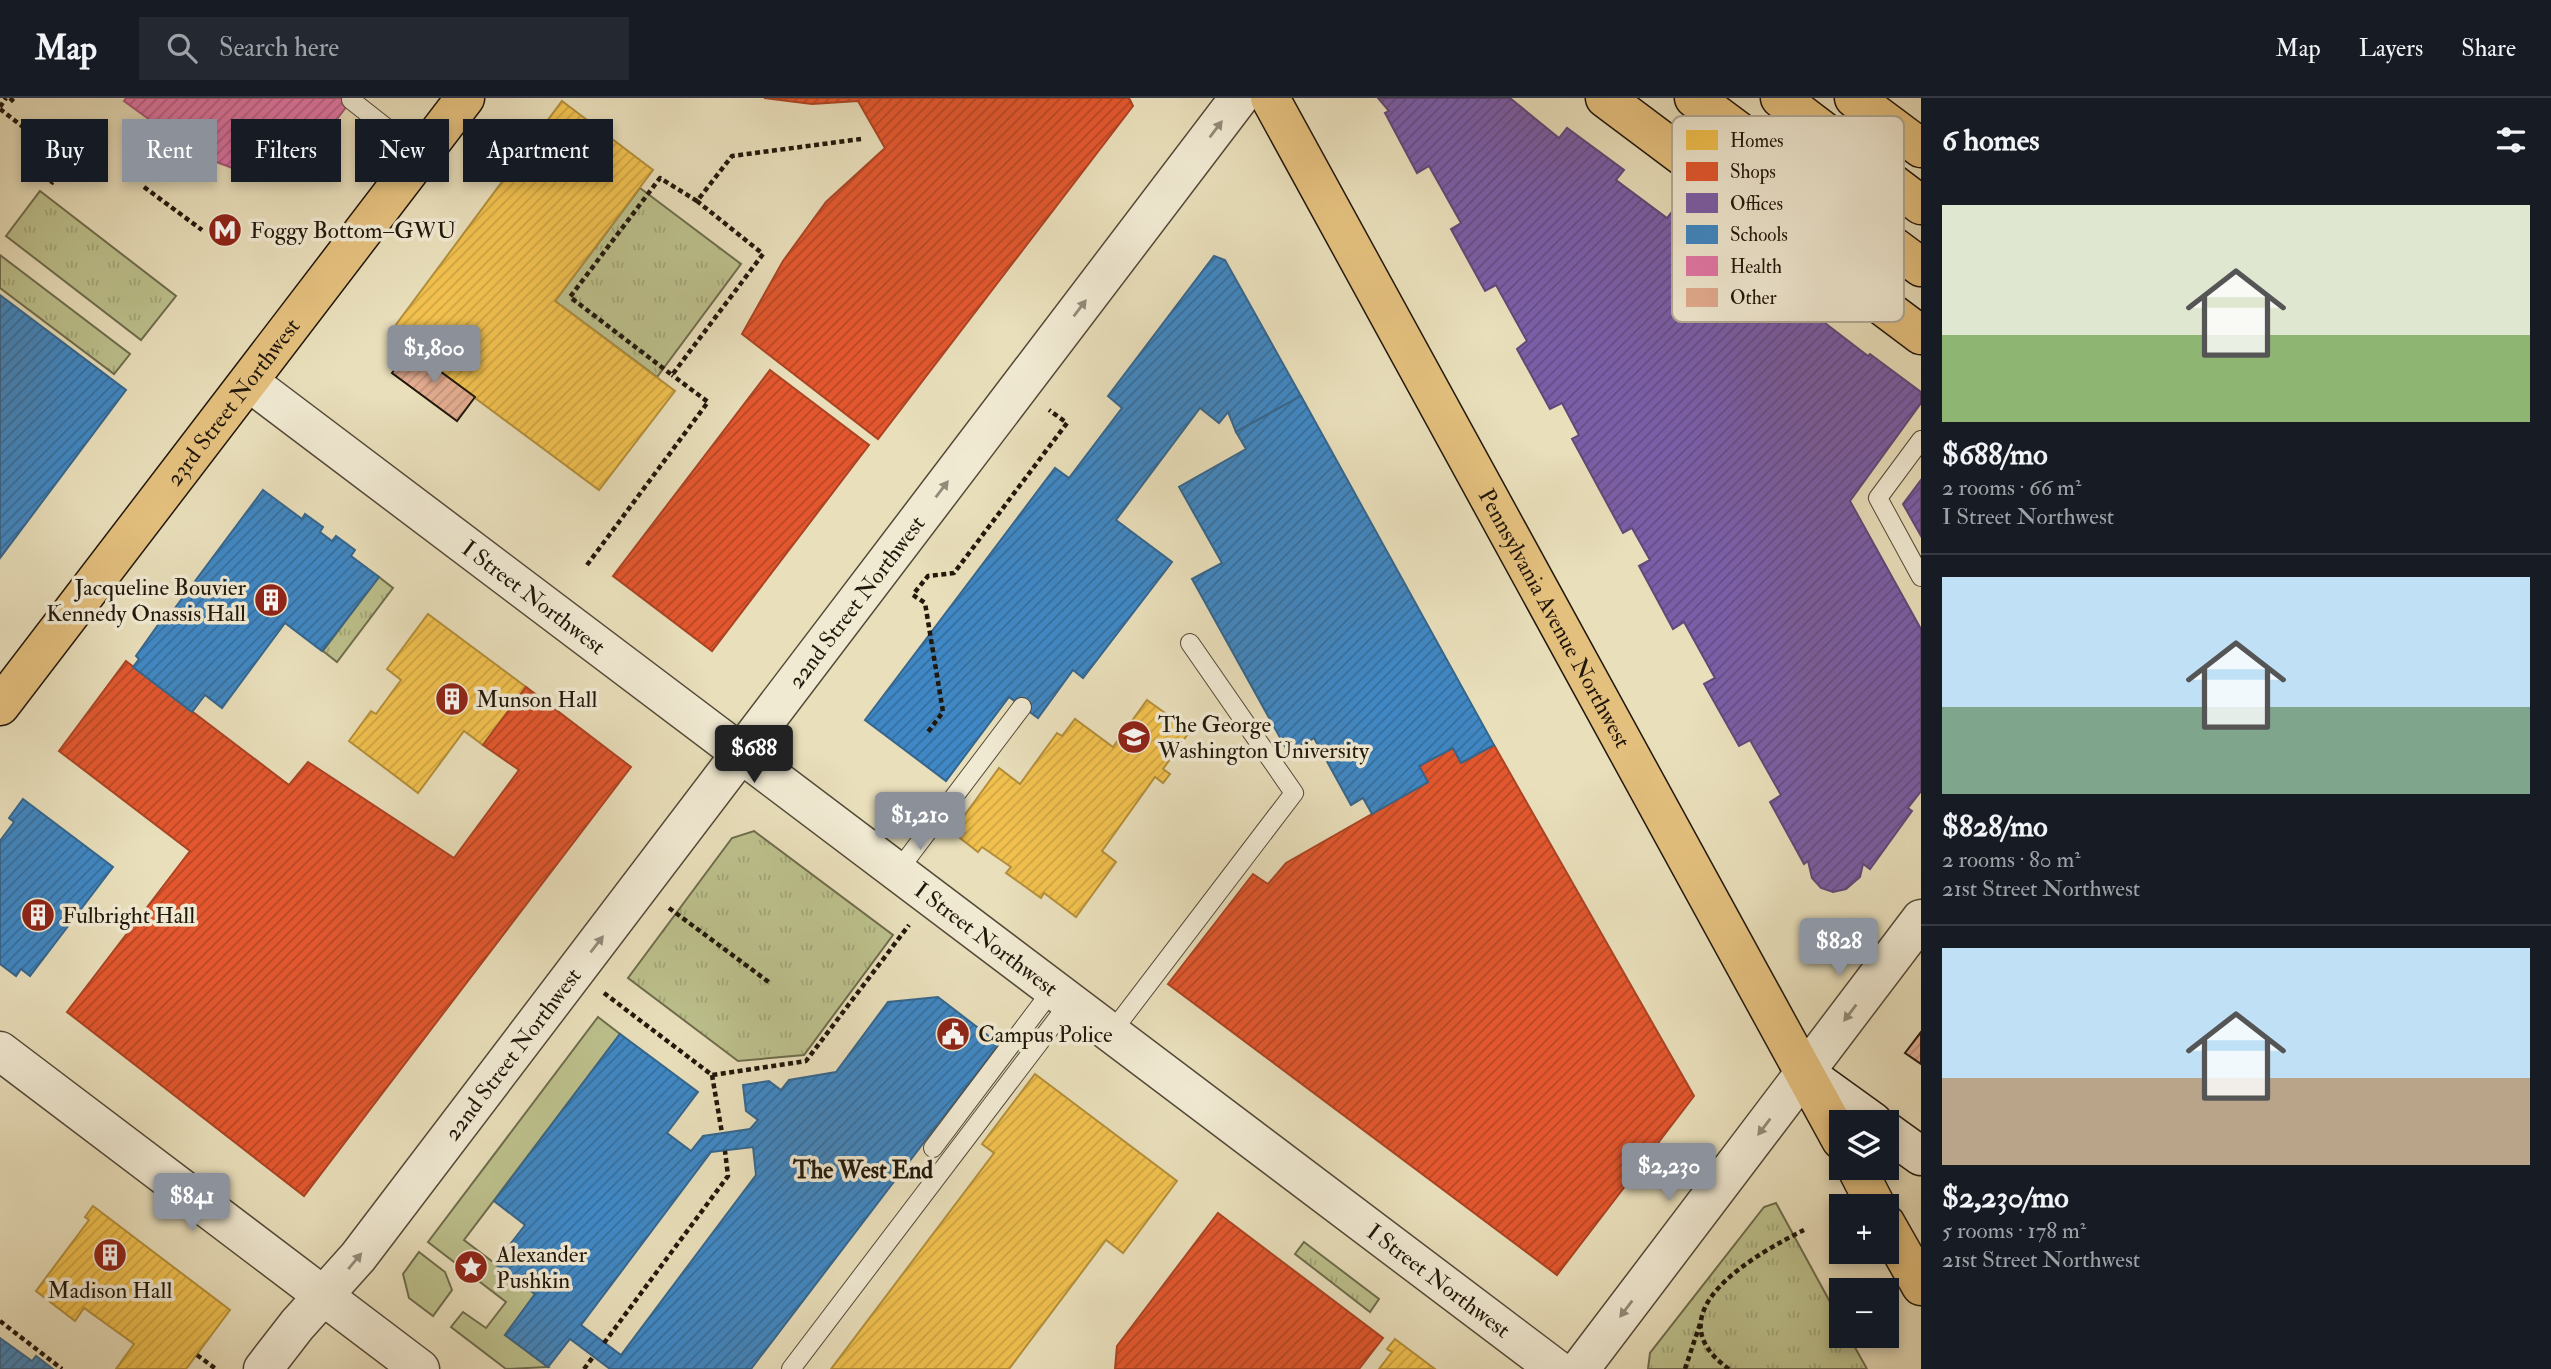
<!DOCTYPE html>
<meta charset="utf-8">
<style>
:root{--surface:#171b24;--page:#242831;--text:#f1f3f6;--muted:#9ea1a6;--line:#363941;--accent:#8c9099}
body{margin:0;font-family:"IM FELL Double Pica",serif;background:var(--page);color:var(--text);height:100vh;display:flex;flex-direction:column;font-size:26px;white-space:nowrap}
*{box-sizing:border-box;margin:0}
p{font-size:23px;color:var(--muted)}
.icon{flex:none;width:38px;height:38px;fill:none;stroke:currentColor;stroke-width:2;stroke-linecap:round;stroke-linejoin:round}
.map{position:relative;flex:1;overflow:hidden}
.sheet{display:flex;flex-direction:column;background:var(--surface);width:630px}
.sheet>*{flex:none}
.top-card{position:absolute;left:21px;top:21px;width:665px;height:63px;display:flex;gap:14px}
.tools{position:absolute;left:1829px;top:1012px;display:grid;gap:14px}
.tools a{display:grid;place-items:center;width:70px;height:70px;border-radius:0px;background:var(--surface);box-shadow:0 4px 10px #0003;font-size:35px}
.price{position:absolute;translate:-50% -60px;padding:0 16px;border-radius:7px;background:var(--accent);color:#fff;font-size:23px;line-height:46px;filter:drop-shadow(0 2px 4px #0008)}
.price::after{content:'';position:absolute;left:50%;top:42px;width:21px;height:16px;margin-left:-10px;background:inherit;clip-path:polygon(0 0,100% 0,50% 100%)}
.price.selected{background:#222;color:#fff}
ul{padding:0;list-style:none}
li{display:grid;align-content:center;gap:14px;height:371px;padding:0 21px}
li+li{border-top:2px solid var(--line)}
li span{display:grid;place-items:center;height:217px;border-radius:0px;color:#555}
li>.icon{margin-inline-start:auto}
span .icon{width:126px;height:126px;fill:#fffc;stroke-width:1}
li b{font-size:30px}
h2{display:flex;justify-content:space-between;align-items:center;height:84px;padding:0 21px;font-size:30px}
.tag{padding:0 24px;border-radius:0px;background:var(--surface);box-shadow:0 4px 10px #0003;font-size:24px;line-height:63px}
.tag.selected{background:var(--accent);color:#fff}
header{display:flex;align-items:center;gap:42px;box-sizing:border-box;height:98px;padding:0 35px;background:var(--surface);border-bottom:2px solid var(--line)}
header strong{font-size:33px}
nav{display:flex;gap:38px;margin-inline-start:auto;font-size:24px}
.search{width:490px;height:63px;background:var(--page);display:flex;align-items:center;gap:18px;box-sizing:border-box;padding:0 24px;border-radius:0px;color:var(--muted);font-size:26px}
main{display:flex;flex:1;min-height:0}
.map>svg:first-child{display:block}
</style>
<header>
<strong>Map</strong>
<div class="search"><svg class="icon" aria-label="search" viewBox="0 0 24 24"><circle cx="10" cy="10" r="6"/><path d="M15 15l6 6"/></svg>Search here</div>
<nav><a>Map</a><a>Layers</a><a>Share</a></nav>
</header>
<main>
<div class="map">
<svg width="1921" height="1271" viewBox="0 0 1921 1271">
<defs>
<pattern id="grass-tufts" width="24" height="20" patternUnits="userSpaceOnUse" patternTransform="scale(1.75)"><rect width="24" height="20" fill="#bcc08c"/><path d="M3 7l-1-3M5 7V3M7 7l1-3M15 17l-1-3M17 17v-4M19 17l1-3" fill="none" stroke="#a1a477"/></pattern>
<pattern id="homes-hatch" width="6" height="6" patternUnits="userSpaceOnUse" patternTransform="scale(1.75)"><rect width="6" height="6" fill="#f2c14e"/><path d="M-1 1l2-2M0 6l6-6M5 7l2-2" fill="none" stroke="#cfa543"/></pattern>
<pattern id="shops-hatch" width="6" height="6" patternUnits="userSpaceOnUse" patternTransform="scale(1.75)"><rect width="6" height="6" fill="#e4572e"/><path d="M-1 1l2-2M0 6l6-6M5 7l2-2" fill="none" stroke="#b84725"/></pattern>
<pattern id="offices-hatch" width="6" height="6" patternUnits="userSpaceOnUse" patternTransform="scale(1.75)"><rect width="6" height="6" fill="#7b5ea7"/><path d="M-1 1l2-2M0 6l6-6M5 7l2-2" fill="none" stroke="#644d86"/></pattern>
<pattern id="schools-hatch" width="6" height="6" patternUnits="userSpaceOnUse" patternTransform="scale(1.75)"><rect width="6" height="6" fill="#3f88c5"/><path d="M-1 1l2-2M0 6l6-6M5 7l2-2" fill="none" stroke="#346e9e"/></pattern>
<pattern id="health-hatch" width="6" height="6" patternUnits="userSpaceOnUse" patternTransform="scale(1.75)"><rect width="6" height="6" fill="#e377a8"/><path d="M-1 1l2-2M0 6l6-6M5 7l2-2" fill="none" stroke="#b86187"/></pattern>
<pattern id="building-hatch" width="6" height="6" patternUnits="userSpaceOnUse" patternTransform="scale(1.75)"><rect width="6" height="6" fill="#e3ac90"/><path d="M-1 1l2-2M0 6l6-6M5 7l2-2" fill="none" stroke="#c2937b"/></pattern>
</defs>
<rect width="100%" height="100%" fill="#e9dfbb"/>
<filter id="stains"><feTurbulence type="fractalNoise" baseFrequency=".00286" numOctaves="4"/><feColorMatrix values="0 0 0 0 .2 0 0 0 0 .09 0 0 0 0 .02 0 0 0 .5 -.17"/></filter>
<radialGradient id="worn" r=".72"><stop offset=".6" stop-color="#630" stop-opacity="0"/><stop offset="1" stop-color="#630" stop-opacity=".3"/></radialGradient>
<g fill="url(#grass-tufts)" stroke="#6e6c4c" stroke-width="2">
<path d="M640,90L741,166L657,279L555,203Z"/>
<path d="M40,93L176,198L141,242L6,138Z"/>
<path d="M0,157L130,256L114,276L0,190Z"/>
<path d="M379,479L393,490L337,564L323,553Z"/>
<path d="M754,733L893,837L804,957L738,963L628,880L732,740Z"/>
<path d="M1776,1105L1841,1224V1237H1848L1867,1271H1648L1650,1255L1764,1109Z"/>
<path d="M1304,1144L1379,1201L1370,1214L1295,1156Z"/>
</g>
<g fill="#bcc08c" stroke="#6e6c4c" stroke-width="2">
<path d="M598,919L620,936L464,1142L535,1196L505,1237L548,1269L506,1271L451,1229L463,1214L486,1230L506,1204L428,1144Z"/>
<path d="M419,1154L445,1174L452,1192L433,1218L409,1200L403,1176Z"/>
</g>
<g fill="url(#homes-hatch)" stroke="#b38e3a" stroke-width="2">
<path d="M562,3L653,72L555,203L675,293L599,392L389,236Z"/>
<path d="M428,516L526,589L483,647L464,633L418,695L349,643L371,613L376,616L401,582L387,571Z"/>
<path d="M1147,602L1190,633L1163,671L1170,676L1163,685L1155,679L1102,753L1116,764L1076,819L1044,795L1041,800L1006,775L1011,769L982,749L978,754L960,740L964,735L956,729L999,670L1020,686L1057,635L1062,638L1075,621L1113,649Z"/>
<path d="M1035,976L1177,1083L1123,1155L1106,1142L1009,1271H831L994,1055L982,1046Z"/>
<path d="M93,1108L230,1212L186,1271H116L134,1246L84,1210L75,1223L36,1193L89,1122L85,1119Z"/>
<path d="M1395,1241L1435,1271H1379L1392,1254L1387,1251Z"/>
</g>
<g fill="url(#shops-hatch)" stroke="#aa4424" stroke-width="2">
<path d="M764,0H1129L1133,8L878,341L742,236L783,163L826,104L885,50L858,3L812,6Z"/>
<path d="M770,272L869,347L712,553L613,478Z"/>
<path d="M126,563L289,687L308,664L454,760L519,672L483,647L526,589L631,669L304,1098L67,914L190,753L59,653Z"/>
<path d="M1494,647L1694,998L1557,1177L1168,886L1253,776L1268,786L1286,765L1428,684L1419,668L1453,650L1461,665Z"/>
<path d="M1218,1115L1383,1240L1359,1271H1115L1117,1248Z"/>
</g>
<g fill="url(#offices-hatch)" stroke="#604978" stroke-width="2">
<path d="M1378,0H1510L1559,40L1567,30L1624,72L1616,82L1667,120L1675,110L1868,258L1870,256L1921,294V305L1850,403L1921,531V693L1908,710L1912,713L1870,771L1863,766L1860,779L1846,791L1833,794L1821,790L1812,780L1808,763L1804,766L1770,704L1781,697L1750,642L1739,648L1704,586L1715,580L1684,524L1673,531L1639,468L1650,462L1632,430L1623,435L1572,341L1579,337L1562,305L1550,311L1517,251L1527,243L1496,187L1485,193L1451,131L1461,125L1429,68L1417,75L1385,15L1389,13Z"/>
<path d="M1921,382V438L1903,406Z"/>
</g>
<g fill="url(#schools-hatch)" stroke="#36668d" stroke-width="2" fill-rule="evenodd">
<path d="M1214,158L1225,162L1301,298L1236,334L1228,314L1219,325L1200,310L1116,422L1172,464L1083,580L1073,572L1038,620L1009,599L946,683L865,622L1055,370L1069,380L1122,310L1108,298Z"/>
<path d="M0,197L126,292L0,460Z"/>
<path d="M1301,298L1494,647L1461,665L1453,650L1419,668L1428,684L1372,716L1363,700L1351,707L1314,640L1288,654L1192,481L1222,465L1179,389L1246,351L1236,334Z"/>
<path d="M263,392L302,421L305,416L323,429L320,434L332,443L336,438L355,452L351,458L379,479L322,553L285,525L222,610L205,597L192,614L133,569L139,561L136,558L160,524L163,526Z"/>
<path d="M23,701L113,769L30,878L21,871L16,878L0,866V743L14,724L9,720Z"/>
<path d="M938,899L999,946L751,1271H610L570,1241L548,1269L505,1237L535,1196L495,1166L525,1127L494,1103L620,936L698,994L667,1035L691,1053L703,1038L750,1031L758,1022L746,1013L743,987L769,983L781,992L789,982L836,974L888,904ZM753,1049L756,1077L621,1257L581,1227L711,1054Z"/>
<path d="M0,1240L32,1263L36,1258L53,1271H0Z"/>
</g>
<path fill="url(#health-hatch)" stroke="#a95a79" stroke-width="2" d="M126,0H353L324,38L304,55L280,67L255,72L235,71L198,57L124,3Z"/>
<g fill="url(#building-hatch)" stroke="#21170b" stroke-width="2">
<path d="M410,251L475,299L457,323L392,275Z"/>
<path d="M1921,934V966L1905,955Z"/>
</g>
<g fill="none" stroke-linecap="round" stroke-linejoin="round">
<g stroke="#534937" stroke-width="20">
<g id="service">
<path d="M351,2L421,57"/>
<path d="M1921,342L1878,400L1921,479"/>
<path d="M897,774L1022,609"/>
<path d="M1111,935L1294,695L1190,545"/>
<path d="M933,1050L1053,891"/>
<path d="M791,1271L1070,904"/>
</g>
</g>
<g stroke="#534937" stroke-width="41">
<g id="tertiary">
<path id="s1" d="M249,284L1556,1271"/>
<path d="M0,953L420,1271"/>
<path id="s2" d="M263,1271L297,1227L358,1159L1239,0"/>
<path d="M1580,1271L1921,821"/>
</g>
</g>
<g stroke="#21170b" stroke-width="41">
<g id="secondary">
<path d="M1805,975L1873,1024"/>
<path d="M1886,1033L1921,1058"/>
</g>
</g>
<g stroke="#21170b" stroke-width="41">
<g id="primary">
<path id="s3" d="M1270,0L1841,1042"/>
<path d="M1605,0L1921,237"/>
<path d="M1854,0L1921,50"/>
<path id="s4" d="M0,608L465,0"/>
<path d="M1856,1069L1876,1108"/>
<path d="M1886,1126L1921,1188"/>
</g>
</g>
<g stroke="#21170b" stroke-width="41">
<g id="trunk">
<path d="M1694,0L1921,169"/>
<path d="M1780,0L1921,107"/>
</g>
</g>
<g stroke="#21170b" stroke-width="4.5" stroke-dasharray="5 3.5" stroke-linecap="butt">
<path d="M10,0L15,5"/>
<path d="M0,9L6,0"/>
<path d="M0,11L67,63L51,86"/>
<path d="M144,89L202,132"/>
<path d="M697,103L660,80L570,199L672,277L763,156L697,103L732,58L861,41"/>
<path d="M587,467L708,304L672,277"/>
<path d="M915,494L928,478L954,475L1067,325L1049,312"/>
<path d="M913,497L925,505L943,614L928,634"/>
<path d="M669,810L770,885"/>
<path d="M604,895L712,977L806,963L909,827"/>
<path d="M712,977L722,1035"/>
<path d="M0,1223L62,1271"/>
<path d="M604,1245L728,1078L725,1053"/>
<path d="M197,1257L216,1271"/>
<path d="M584,1271L593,1259"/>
<path d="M1685,1271L1700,1226"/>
<path d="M1729,1271C1650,1215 1756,1156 1804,1132"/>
</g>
<use href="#service" stroke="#f1ead3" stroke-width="18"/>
<use href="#tertiary" stroke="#f1ead3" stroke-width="38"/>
<use href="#secondary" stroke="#f1ead3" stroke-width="38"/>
<use href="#primary" stroke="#e4c07e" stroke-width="38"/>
<use href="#trunk" stroke="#e4c07e" stroke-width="38"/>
</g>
<defs><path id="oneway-solid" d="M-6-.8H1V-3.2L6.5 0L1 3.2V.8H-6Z" transform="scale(1.75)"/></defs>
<g fill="#938b79">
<use href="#oneway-solid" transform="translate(1216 31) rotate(-53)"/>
<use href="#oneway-solid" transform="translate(1080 210) rotate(-53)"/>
<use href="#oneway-solid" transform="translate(942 391) rotate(-53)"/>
<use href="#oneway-solid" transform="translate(597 846) rotate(-52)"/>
<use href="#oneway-solid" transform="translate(1850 915) rotate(127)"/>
<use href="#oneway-solid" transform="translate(1764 1029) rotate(127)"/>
<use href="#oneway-solid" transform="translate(355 1163) rotate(-50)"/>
<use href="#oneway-solid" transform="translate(1626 1211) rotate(127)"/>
</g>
<defs>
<g id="metro-disc" transform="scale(1.75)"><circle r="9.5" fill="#8f2418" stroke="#f1ead3"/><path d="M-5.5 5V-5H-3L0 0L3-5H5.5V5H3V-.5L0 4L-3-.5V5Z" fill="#fff"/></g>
<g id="building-disc" transform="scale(1.75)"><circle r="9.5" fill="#8f2418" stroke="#f1ead3"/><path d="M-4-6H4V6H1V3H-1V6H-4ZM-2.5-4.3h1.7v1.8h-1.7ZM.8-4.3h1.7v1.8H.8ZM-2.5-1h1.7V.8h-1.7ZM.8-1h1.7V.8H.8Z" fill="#fff"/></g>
<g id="university-disc" transform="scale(1.75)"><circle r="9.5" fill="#8f2418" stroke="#f1ead3"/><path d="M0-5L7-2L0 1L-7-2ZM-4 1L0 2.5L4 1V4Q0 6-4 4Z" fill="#fff"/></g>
<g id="civic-disc" transform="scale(1.75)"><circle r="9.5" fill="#8f2418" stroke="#f1ead3"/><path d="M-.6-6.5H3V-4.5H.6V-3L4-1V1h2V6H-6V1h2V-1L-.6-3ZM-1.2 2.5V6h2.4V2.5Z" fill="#fff"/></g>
<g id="sight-disc" transform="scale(1.75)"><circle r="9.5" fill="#8f2418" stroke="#f1ead3"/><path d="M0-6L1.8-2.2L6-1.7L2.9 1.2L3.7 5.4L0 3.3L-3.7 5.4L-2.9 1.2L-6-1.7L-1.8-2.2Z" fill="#fff"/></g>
</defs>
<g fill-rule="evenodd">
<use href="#metro-disc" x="225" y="132"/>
<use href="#building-disc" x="271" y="502"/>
<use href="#building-disc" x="452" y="601"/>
<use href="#university-disc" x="1134" y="639"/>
<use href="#building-disc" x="38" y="817"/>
<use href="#civic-disc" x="953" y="936"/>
<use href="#building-disc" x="110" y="1157"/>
<use href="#sight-disc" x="471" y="1169"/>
</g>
<g text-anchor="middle" stroke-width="7" stroke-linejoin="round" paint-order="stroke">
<g font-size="23" fill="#21170b" stroke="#f1ead3" text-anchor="start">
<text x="250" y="140">Foggy Bottom–GWU</text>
<text x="246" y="497" text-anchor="end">Jacqueline Bouvier<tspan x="246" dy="26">Kennedy Onassis Hall</tspan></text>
<text x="476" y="609">Munson Hall</text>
<text x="1158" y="634">The George<tspan x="1158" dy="26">Washington University</tspan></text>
<text x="62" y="825">Fulbright Hall</text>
<text x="978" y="944">Campus Police</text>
<text x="496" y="1164">Alexander<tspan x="496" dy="26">Pushkin</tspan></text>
<text x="110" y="1200" text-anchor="middle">Madison Hall</text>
</g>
<g font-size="23" fill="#21170b" stroke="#f1ead3">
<text dy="8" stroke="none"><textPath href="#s4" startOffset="383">23rd Street Northwest</textPath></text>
<text dy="8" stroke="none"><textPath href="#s1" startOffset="357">I Street Northwest</textPath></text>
<text dy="8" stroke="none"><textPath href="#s2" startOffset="970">22nd Street Northwest</textPath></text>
<text dy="8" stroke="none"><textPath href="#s3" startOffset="593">Pennsylvania Avenue Northwest</textPath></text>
<text dy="8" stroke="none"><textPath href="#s1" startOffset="924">I Street Northwest</textPath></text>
<text dy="8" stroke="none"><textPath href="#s2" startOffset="402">22nd Street Northwest</textPath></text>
<text dy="8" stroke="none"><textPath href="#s1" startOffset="1491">I Street Northwest</textPath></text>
</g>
<g font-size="24" font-weight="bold" fill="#21170b" stroke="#f1ead3">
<text x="863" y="1080">The West End</text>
</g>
</g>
<rect x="1672" y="18" width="232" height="206" rx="10" fill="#f1ead3" stroke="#b3ab97" stroke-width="2"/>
<rect x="1686" y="32" width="32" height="20" fill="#f2c14e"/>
<rect x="1686" y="64" width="32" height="19" fill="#e4572e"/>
<rect x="1686" y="95" width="32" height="20" fill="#7b5ea7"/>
<rect x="1686" y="127" width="32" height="19" fill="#3f88c5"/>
<rect x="1686" y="158" width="32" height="20" fill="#e377a8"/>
<rect x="1686" y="190" width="32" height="19" fill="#e3ac90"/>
<g font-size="19" fill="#21170b">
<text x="1730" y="49">Homes</text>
<text x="1730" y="80">Shops</text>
<text x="1730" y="112">Offices</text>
<text x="1730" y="143">Schools</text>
<text x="1730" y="175">Health</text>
<text x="1730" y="206">Other</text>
</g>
<rect width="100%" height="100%" filter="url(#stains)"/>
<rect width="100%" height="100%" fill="url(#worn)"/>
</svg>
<div class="tools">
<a><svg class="icon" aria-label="layers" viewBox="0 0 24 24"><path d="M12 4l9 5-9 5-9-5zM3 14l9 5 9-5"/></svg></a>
<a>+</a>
<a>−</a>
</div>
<b class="price" style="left:434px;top:287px">$1,800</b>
<b class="price selected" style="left:754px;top:687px">$688</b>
<b class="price" style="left:920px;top:754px">$1,210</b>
<b class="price" style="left:1839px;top:880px">$828</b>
<b class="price" style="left:1669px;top:1105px">$2,230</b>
<b class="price" style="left:192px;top:1135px">$841</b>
<div class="top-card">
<a class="tag">Buy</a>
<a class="tag selected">Rent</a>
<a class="tag">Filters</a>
<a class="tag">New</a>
<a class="tag">Apartment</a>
</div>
</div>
<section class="sheet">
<h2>6 homes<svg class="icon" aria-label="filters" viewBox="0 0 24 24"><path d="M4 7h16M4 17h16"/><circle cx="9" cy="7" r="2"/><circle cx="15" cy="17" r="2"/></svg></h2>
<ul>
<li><span style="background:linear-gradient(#dfe7d0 60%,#8fb573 0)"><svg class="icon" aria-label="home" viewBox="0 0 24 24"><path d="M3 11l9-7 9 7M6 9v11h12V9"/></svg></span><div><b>$688/mo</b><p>2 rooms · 66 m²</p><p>I Street Northwest</p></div></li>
<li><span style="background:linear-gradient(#bfe0f5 60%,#7fa58c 0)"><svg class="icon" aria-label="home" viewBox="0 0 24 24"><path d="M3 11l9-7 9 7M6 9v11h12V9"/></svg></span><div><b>$828/mo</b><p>2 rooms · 80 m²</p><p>21st Street Northwest</p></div></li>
<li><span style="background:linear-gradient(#bfe0f5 60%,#b9a48a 0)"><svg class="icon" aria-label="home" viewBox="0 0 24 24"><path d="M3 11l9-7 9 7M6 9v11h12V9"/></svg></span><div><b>$2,230/mo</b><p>5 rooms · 178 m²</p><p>21st Street Northwest</p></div></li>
</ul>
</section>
</main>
